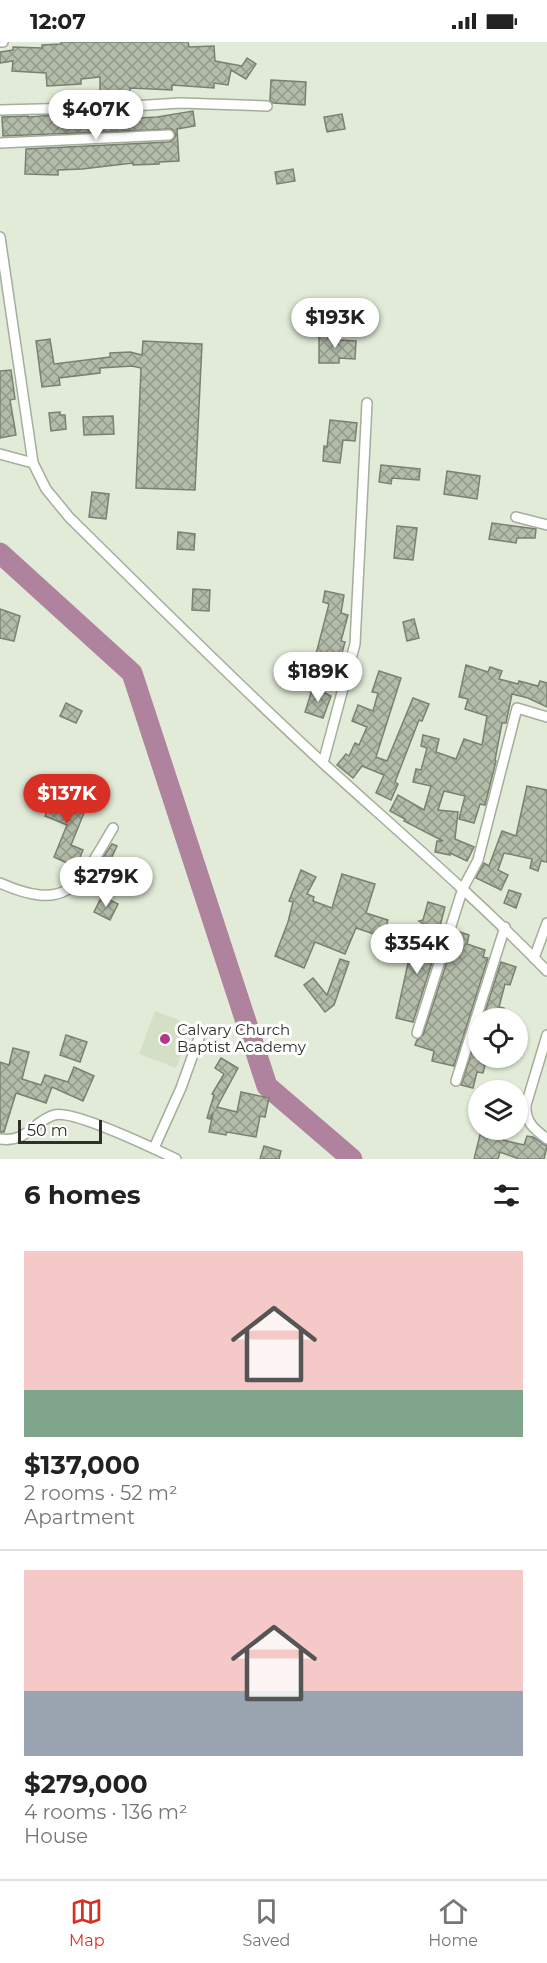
<!DOCTYPE html>
<meta charset="utf-8">
<style>
:root{--surface:#fff;--page:#f6f6f6;--text:#222;--muted:#767676;--line:#e0e0e0;--accent:#d93025}
body{margin:0;font-family:Montserrat,sans-serif;background:var(--page);color:var(--text);height:100vh;display:flex;flex-direction:column;font-size:22px;white-space:nowrap}
*{box-sizing:border-box;margin:0}
p{font-size:20px;color:var(--muted)}
.icon{flex:none;width:33px;height:33px;fill:none;stroke:currentColor;stroke-width:2;stroke-linecap:round;stroke-linejoin:round}
.map{position:relative;height:1117px;overflow:hidden}
.sheet{display:flex;flex-direction:column;background:var(--surface);flex:1}
.sheet>*{flex:none}
.controls{position:absolute;left:468px;top:966px;display:grid;gap:12px}
.controls a{display:grid;place-items:center;width:60px;height:60px;border-radius:50%;background:var(--surface);box-shadow:0 2px 4px #0004;font-size:30px}
.scale{position:absolute;left:18px;bottom:15px;width:84px;box-sizing:border-box;padding-left:6px;border:3px solid #2d3029;border-top:0;font-size:16px;line-height:21px;white-space:nowrap;color:#2d3029;-webkit-text-stroke:4px #fff;paint-order:stroke}
.price{position:absolute;translate:-50% -51px;padding:0 14px;border-radius:21px;background:#fff;color:#222;font-size:20px;line-height:39px;filter:drop-shadow(0 2px 3px #0008)}
.price::after{content:'';position:absolute;left:50%;top:36px;width:18px;height:14px;margin-left:-9px;background:inherit;clip-path:polygon(0 0,100% 0,50% 100%)}
.price.active{background:var(--accent);color:#fff}
ul{padding:0;list-style:none}
li{display:grid;align-content:center;gap:12px;height:318px;padding:0 24px}
li+li{border-top:2px solid var(--line)}
li span{display:grid;place-items:center;height:186px;border-radius:0px;color:#555}
li>.icon{margin-inline-start:auto}
span .icon{width:108px;height:108px;fill:#fffc;stroke-width:1}
li b{font-size:26px}
h2{display:flex;justify-content:space-between;align-items:center;height:72px;padding:0 24px;font-size:26px}
.status{display:flex;justify-content:space-between;align-items:center;height:42px;padding:0 30px;background:var(--surface);direction:ltr}
.status svg{height:16px;fill:currentColor}
.menu{display:flex;justify-content:space-around;align-items:center;height:84px;border-top:2px solid var(--line);background:var(--surface);font-size:16px;color:var(--muted)}
.menu a{display:grid;justify-items:center;gap:3px}
.menu .active{color:var(--accent)}
.map>svg:first-child{display:block}
</style>
<div class="status"><b>12:07</b><svg viewBox="0 0 49 12"><path d="M0 12V9h3v3zM5 12V6h3v6zM10 12V3h3v9zM15 12V0h3v12zM26 1h20v11H26zM47 4h2v5h-2z"/></svg></div>
<div class="map">
<svg width="547" height="1117" viewBox="0 0 547 1117">
<defs>
<pattern id="building-cross-hatch" width="8" height="8" patternUnits="userSpaceOnUse" patternTransform="scale(1.5)"><rect width="8" height="8" fill="#b3bca9"/><path d="M0 0l8 8M0 8l8-8" fill="none" stroke="#92998a"/></pattern>
</defs>
<rect width="100%" height="100%" fill="#e2ebd8"/>
<path fill="#d4e0c6" d="M155,969L192,983L176,1026L139,1012Z"/>
<g fill="none" stroke-linecap="round" stroke-linejoin="round">
<path stroke="#af839d" stroke-width="21" d="M0,511L132,631L267,1044L352,1117"/>
</g>
<g fill="url(#building-cross-hatch)" stroke="#798170" stroke-width="1.5">
<path d="M61,0H188L189,5L214,4L215,19L242,24L247,16L256,22L246,37L231,28L228,43L214,41V46L172,43V48L130,46V51L100,52V35L81,37V42L47,44L46,31L12,29L13,19L0,21V10L13,8V5L42,6V3L61,2Z"/>
<path d="M271,38L306,40L305,63L273,61L270,58Z"/>
<path d="M193,69L195,84L177,87L179,119L159,120V122L133,123V121L82,127L58,128V133L25,132L26,107L169,100L173,98L176,93L172,87L3,94L2,75L28,74V75L54,73V77L87,75V73L138,71V76L157,75Z"/>
<path d="M342,72L345,87L327,90L324,75Z"/>
<path d="M293,127L295,139L277,142L275,130Z"/>
<path d="M319,292H339V298L356,299L355,317L339,316V321H319Z"/>
<path d="M50,297L54,322L110,315V311L130,310L142,313L143,299L202,302L195,448L136,446L141,326L132,324L100,326V331L59,336L60,343L42,345L36,299Z"/>
<path d="M11,328L15,357L10,358L16,393L0,396V329Z"/>
<path d="M60,370V373H65L66,387L51,389L49,371Z"/>
<path d="M113,374L114,392L84,393L83,375Z"/>
<path d="M330,378L357,381L355,399L343,398L340,421L323,419L324,404L327,405Z"/>
<path d="M381,423L420,427L419,438L392,436L391,442L379,440Z"/>
<path d="M447,429L480,434L477,457L444,452Z"/>
<path d="M92,450L109,452L106,477L89,475Z"/>
<path d="M492,481L536,487L535,496H517L516,501L489,497Z"/>
<path d="M397,484L417,486L413,518L394,516Z"/>
<path d="M178,490L195,492L194,508L177,507Z"/>
<path d="M193,547L210,548L209,569L192,568Z"/>
<path d="M325,549L344,553L341,571L348,573L341,599L345,600L340,618L336,617L331,637L314,631L319,613L316,612L329,562L323,560Z"/>
<path d="M0,567L20,574L14,599L0,596Z"/>
<path d="M414,577L419,596L407,599L403,580Z"/>
<path d="M466,623L488,630L490,625L502,629L499,637L518,642L519,639L538,644L540,639L547,641V665L528,656L512,652L506,681H502L495,718L496,719L485,763L480,762L474,781L459,777L465,754L444,749L438,768L458,770L455,797L474,805L467,819L450,811V813L435,810L437,799H443L404,779L405,777L390,769L398,753L424,768L431,744L413,740L416,727L421,728L427,706L421,704L423,693L439,697L436,710L456,717L464,697L482,703L487,674L465,667L468,657L459,655Z"/>
<path d="M379,629L401,636L376,715L387,719L413,656L429,662L422,679L419,678L395,740L398,742L391,758L376,751L384,733L362,724L353,736L337,723L346,712L349,714L355,701L359,703L367,685L352,679L358,663L373,669L378,651L372,650Z"/>
<path d="M313,645L331,654L323,676L305,670Z"/>
<path d="M66,661L82,669L76,681L60,674Z"/>
<path d="M527,744L547,748V820L541,819L538,829L530,826L532,817L504,811L498,828L508,833L501,848L476,836L484,821L489,824L502,789L516,794Z"/>
<path d="M55,749L88,761L71,803L83,808L76,825L54,815L67,783L45,774Z"/>
<path d="M112,802L117,804L99,843L88,838Z"/>
<path d="M301,828L316,835L307,852L314,855L313,859L332,866L342,832L375,842L366,871L388,878L383,895L356,886L345,912L315,900L304,926L275,914L288,880L293,860L289,859Z"/>
<path d="M509,848L521,852L516,866L504,861Z"/>
<path d="M102,854L118,862L110,878L94,870Z"/>
<path d="M428,860L445,865L440,884L444,885L441,894L419,879L423,878Z"/>
<path d="M419,888L440,896L413,980L396,976L410,912H412Z"/>
<path d="M457,889L469,893L467,902L485,908L483,915L488,916L454,1024L432,1019L434,1009L415,1003L417,998L423,993Z"/>
<path d="M340,917L349,920L334,963L325,970L304,943L313,936L327,953Z"/>
<path d="M501,920L516,925L510,943L505,942L499,965L504,966L502,976H483Z"/>
<path d="M478,991V1016H487L483,1031L477,1030L473,1046L461,1043Z"/>
<path d="M66,993L87,1000L80,1020L60,1013Z"/>
<path d="M13,1006L29,1010L22,1037L41,1043L45,1033L68,1040L74,1025L94,1034L83,1059L52,1045L46,1061L16,1051L4,1090H0V1020L9,1023Z"/>
<path d="M221,1016L238,1026L217,1065L237,1070L241,1050L269,1056L265,1075L260,1074L256,1095L227,1090L226,1093L209,1090L213,1071L210,1077L207,1076L214,1053L212,1052L224,1032L215,1026Z"/>
<path d="M481,1089L503,1095V1098L524,1103L527,1094L533,1095L547,1104L544,1117H519L500,1110L498,1117H474Z"/>
<path d="M264,1104L281,1109L279,1117H260Z"/>
</g>
<g fill="none" stroke-linecap="round" stroke-linejoin="round">
<g stroke="#a5ad9b" stroke-width="12">
<g id="street">
<path d="M0,0H3"/>
<path d="M0,68L117,65L180,61L267,64"/>
<path d="M0,101L169,93"/>
<path d="M0,195L33,421L46,447L69,475C153,558 237,642 324,722C399,790 476,856 547,929"/>
<path d="M0,412L33,421"/>
<path d="M516,475L547,483"/>
<path d="M323,721L355,602L367,361"/>
<path d="M0,841C70,872 80,841 113,786"/>
<path d="M534,916L547,881"/>
<path d="M417,991L463,846L478,818L517,666L547,675"/>
<path d="M547,993L526,1063C525,1080 534,1087 547,1097"/>
<path d="M456,1039L505,885"/>
<path d="M0,1097C27,1101 32,1080 54,1073C72,1067 155,1107 176,1117"/>
<path d="M154,1106L181,1046L200,993"/>
</g>
</g>
<use href="#street" stroke="#fff" stroke-width="9"/>
</g>
<circle fill="#b2388b" stroke="#fff" stroke-width="2" cx="165" cy="997" r="6"/>
<g text-anchor="middle" stroke-width="6" stroke-linejoin="round" paint-order="stroke">
<g font-size="15" fill="#2d3029" stroke="#fff" text-anchor="start">
<text x="177" y="993">Calvary Church<tspan x="177" dy="17">Baptist Academy</tspan></text>
</g>
</g>
</svg>
<div class="controls">
<a><svg class="icon" aria-label="locate" viewBox="0 0 24 24"><circle cx="12" cy="12" r="6"/><path d="M12 2v4M12 18v4M2 12h4M18 12h4"/></svg></a>
<a><svg class="icon" aria-label="layers" viewBox="0 0 24 24"><path d="M12 4l9 5-9 5-9-5zM3 14l9 5 9-5"/></svg></a>
</div>
<div class="scale">50 m</div>
<b class="price" style="left:96px;top:99px">$407K</b>
<b class="price" style="left:335px;top:307px">$193K</b>
<b class="price" style="left:318px;top:661px">$189K</b>
<b class="price active" style="left:67px;top:783px">$137K</b>
<b class="price" style="left:106px;top:866px">$279K</b>
<b class="price" style="left:417px;top:933px">$354K</b>
</div>
<section class="sheet">
<h2>6 homes<svg class="icon" aria-label="filters" viewBox="0 0 24 24"><path d="M4 7h16M4 17h16"/><circle cx="9" cy="7" r="2"/><circle cx="15" cy="17" r="2"/></svg></h2>
<ul>
<li><span style="background:linear-gradient(#f6c9c9 75%,#7fa58c 0)"><svg class="icon" aria-label="home" viewBox="0 0 24 24"><path d="M3 11l9-7 9 7M6 9v11h12V9"/></svg></span><div><b>$137,000</b><p>2 rooms · 52 m²</p><p>Apartment</p></div></li>
<li><span style="background:linear-gradient(#f6c9c9 65%,#9aa5b1 0)"><svg class="icon" aria-label="home" viewBox="0 0 24 24"><path d="M3 11l9-7 9 7M6 9v11h12V9"/></svg></span><div><b>$279,000</b><p>4 rooms · 136 m²</p><p>House</p></div></li>
</ul>
</section>
<nav class="menu">
<a class="active"><svg class="icon" aria-label="map" viewBox="0 0 24 24"><path d="M3 6l6-2 6 2 6-2v14l-6 2-6-2-6 2zM9 4v14M15 6v14"/></svg>Map</a>
<a><svg class="icon" aria-label="saved" viewBox="0 0 24 24"><path d="M7 4h10v16l-5-4-5 4z"/></svg>Saved</a>
<a><svg class="icon" aria-label="home" viewBox="0 0 24 24"><path d="M3 11l9-7 9 7M6 9v11h12V9"/></svg>Home</a>
</nav>
